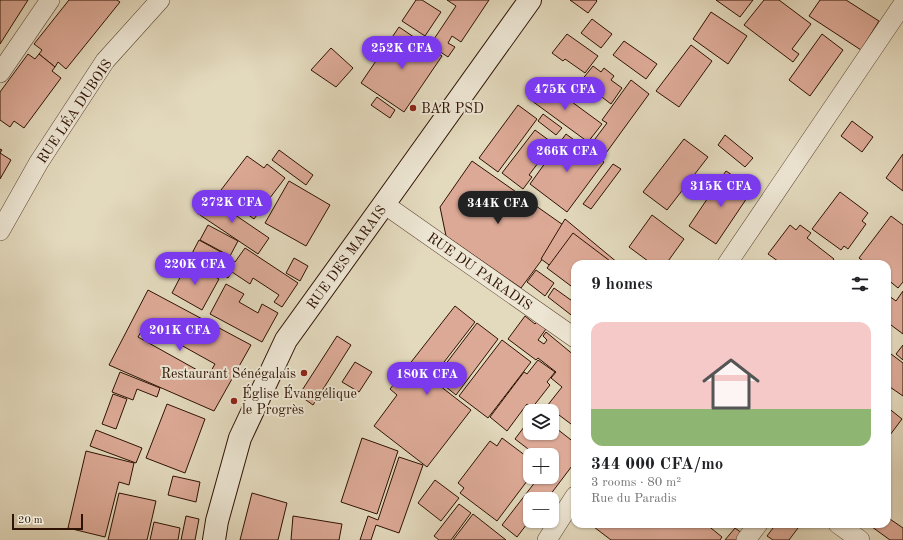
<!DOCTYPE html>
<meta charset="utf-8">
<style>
:root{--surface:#fff;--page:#f2f2f2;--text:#202124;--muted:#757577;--accent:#7c3aed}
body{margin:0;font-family:"Old Standard TT",serif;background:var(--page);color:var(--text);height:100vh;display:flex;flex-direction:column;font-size:15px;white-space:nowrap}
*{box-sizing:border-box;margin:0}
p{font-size:13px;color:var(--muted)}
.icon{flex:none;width:22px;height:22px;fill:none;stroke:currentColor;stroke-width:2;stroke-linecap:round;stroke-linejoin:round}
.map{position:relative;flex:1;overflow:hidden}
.details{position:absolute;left:571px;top:260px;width:320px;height:268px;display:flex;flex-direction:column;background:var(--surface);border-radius:12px;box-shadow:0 1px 3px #0004}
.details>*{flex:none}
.buttons{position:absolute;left:523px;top:404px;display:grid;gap:8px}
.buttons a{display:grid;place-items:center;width:36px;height:36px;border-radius:8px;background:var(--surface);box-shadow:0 1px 3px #0004;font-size:20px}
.scale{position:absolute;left:12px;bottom:10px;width:71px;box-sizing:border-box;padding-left:4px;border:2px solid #2e1203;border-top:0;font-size:11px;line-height:14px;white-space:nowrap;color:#2e1203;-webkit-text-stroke:3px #ede6d4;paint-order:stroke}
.price{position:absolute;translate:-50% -34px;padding:0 9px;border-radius:14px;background:var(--accent);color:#fff;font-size:13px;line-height:26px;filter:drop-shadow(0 1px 2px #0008)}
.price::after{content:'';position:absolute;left:50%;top:24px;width:12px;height:9px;margin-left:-6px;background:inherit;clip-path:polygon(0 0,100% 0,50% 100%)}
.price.on{background:#222;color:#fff}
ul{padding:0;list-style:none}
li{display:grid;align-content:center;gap:8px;height:212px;padding:0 20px}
li span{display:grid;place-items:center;height:124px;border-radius:12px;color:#555}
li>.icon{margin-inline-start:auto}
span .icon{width:72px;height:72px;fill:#fffc;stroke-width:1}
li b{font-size:17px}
h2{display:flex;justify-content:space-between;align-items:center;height:48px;padding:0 20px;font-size:17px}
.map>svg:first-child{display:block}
</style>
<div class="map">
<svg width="903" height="540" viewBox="0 0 903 540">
<rect width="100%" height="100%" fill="#e3d9bd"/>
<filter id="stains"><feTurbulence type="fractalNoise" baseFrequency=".005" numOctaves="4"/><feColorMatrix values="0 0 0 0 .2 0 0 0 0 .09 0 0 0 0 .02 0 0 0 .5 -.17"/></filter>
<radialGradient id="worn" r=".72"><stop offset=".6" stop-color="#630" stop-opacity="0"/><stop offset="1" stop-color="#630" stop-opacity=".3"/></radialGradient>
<g fill="#dca996" stroke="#2e1203" fill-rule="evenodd">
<path d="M0,0H28L0,44Z"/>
<path d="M69,0H117L120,2L66,69L58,62L55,67L39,54L42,50L34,44Z"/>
<path d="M416,0H422L441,12L425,36L402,21Z"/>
<path d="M447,0H489L461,42L452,36L448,43L455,47L448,57L430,45L456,6Z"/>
<path d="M570,0H596L597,1L588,13Z"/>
<path d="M716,0H753L740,17Z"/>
<path d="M764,0H779L811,24L792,49L799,54L793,62L744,25Z"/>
<path d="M820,0H846L879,21L861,50L809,16Z"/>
<path d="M711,12L747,36L728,64L693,39Z"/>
<path d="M592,19L612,34L601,48L581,33Z"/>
<path d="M399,27L442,56L404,112L361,83Z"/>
<path d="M567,34L598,56L585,73L565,59L563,61L552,53Z"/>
<path d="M822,34L843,50L810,96L789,80Z"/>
<path d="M624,41L657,64L646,79L613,55Z"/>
<path d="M691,45L712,61L679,107L656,91Z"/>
<path d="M331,48L353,68L336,87L311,70Z"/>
<path d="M28,54L35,59L39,54L55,67L52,71L61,78L24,128L14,121L10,127L0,120V92Z"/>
<path d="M593,66L601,72L604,68L614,76L611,80L622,88L611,104L581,81Z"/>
<path d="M542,80L602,124L588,142L528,98Z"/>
<path d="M631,80L649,94L606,153L592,143L607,123L602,120Z"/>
<path d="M377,97L395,110L390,118L371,105Z"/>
<path d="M518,105L537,119L498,172L479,158Z"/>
<path d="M543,114L562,128L556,135L538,121Z"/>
<path d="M852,121L873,137L862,152L841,136Z"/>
<path d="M535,130L554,144L545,156L544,155L529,175L532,177L523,189L502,173Z"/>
<path d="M566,134L604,162L567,212L530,184Z"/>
<path d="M725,135L753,158L745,167L718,145Z"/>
<path d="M684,139L708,157L667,210L643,192Z"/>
<path d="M0,149L2,150L0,153L11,160L0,179Z"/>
<path d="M279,150L313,175L306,185L272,160Z"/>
<path d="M903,154V191L886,178Z"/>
<path d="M247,156L264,168L267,164L285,178L254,219L236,206L238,203L221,190Z"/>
<path d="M472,161L566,227L521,288L446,236L440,207Z"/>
<path d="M613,164L621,169L591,209L583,204Z"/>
<path d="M726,171L753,189L716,244L689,226Z"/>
<path d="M289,181L330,205L306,246L265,223Z"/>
<path d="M840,192L868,213L862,221L866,224L848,249L844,246L841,250L812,229Z"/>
<path d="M209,194L224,204L222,206L269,238L258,254L197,213Z"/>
<path d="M652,215L684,239L666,264H652L629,247Z"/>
<path d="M891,216L903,225V282L898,288L887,279V264H867L859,258Z"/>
<path d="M565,219L618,263L617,264H575V284L541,259Z"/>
<path d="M208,225L238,241L230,256L200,240Z"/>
<path d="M790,225L796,230L800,225L811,233L807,238L834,259L830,264H782L768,254Z"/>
<path d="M573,233L614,264H575V289L547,268Z"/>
<path d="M199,240L230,257L219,277L188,261Z"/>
<path d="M245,248L298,283L282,307L274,302L279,295L253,278L250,284L232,272L228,278L222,274L232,260L235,262Z"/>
<path d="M294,258L308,266L300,281L286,273Z"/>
<path d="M188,262L219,279L202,310L172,293Z"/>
<path d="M536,270L554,283L545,296L527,282Z"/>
<path d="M226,284L244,294L239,302L258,313L262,304L278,313L262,342L210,314Z"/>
<path d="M554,288L575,303V318L548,297Z"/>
<path d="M148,290L251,345L214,411L109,365ZM145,325L215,364L208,376L138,337Z"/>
<path d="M903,291V334L891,325L887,330V298L889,296L896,301Z"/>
<path d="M455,306L475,322L431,379L471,410L427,467L374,426L397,395L390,389Z"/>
<path d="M525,316L535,324L537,322L546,329L538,340L544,344L547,340L543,336L546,332L575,356V427L547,406L562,387L551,378L556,372L538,358L536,360L508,339Z"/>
<path d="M477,323L498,339L456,395L435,378Z"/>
<path d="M337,336L351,345L313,405L299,395Z"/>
<path d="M502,340L531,362L488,418L459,396Z"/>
<path d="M903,345V360L896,354Z"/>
<path d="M887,351L903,363V396L887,385Z"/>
<path d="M538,360L555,372L547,382L550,385L532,408L527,404L507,431L490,417L524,372L527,374Z"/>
<path d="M355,362L372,372L359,392L342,382Z"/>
<path d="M120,372L160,388L157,397L137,389L133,400L112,392Z"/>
<path d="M113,394L127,399L116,429L102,424Z"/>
<path d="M167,404L205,419L185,473L146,458Z"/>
<path d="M887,407L902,419L887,439Z"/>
<path d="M530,419V433H552V425L575,443V462L547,499H530V520L517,537L502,525L539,477H552V455H536L515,439Z"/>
<path d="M96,430L142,448L136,463L90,446Z"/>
<path d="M362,438L398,451L377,514L341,502Z"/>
<path d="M502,438L530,459V477L497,521L460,493L464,488L458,483L490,441L497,446Z"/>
<path d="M86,451L134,463L129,485L119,482L105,537L68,528Z"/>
<path d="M399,457L423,465L399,533L376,525L371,540H360L368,516L378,520Z"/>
<path d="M173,476L200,482L196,502L168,495Z"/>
<path d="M435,480L459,498L441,521L418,503Z"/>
<path d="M119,493L156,501L147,540H108Z"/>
<path d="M252,493L287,503L278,540H240Z"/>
<path d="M459,504L471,513L451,540H439L434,536Z"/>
<path d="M473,514L506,540H453Z"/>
<path d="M186,516L199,519L195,540H181Z"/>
<path d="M293,516L342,524L339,540H291Z"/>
<path d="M887,517L903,528V540H890L868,524H887Z"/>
<path d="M154,522L180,528L178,540H150Z"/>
<path d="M597,524H706L722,537L720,540H611L594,527Z"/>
<path d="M776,524H792L798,528L789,540H773L767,536Z"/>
<path d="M735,528L746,536L743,540H725Z"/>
</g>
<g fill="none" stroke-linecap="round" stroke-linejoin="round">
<g stroke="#5b4432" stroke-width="20">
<g id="street">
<path d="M0,73L50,0"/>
<path d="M384,204L575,338"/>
<path d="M0,231L39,162L105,61L160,0"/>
<path d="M727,264L903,4"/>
<path d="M838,524L860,540"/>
<path d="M547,540L575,496"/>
<path d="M746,540L758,524"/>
</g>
</g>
<g stroke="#2e1203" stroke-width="24">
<path id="secondary" d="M214,540L217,521L240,438L286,340L384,204L530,0"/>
</g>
<use href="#street" stroke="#ede6d4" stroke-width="19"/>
<use href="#secondary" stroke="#ede6d4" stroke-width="22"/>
</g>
<g fill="#8f2418" stroke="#ede6d4" stroke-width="1.5">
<circle cx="413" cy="108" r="4"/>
<circle cx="304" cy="373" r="4"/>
<circle cx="234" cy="401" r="4"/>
</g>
<g text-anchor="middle" stroke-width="4" stroke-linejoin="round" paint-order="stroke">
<g font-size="14" fill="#2e1203" stroke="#ede6d4" text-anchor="start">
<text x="421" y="113">BAR PSD</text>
<text x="296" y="378" text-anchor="end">Restaurant Sénégalais</text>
<text x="242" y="398">Église Évangélique<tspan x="242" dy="16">le Progrès</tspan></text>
</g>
<g font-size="14" fill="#2e1203" stroke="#ede6d4">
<text transform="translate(74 111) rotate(-56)" y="5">RUE LÉA DUBOIS</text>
<text transform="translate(346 257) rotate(-54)" y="5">RUE DES MARAIS</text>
<text transform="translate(480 271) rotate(35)" y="5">RUE DU PARADIS</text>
</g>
</g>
<rect width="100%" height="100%" filter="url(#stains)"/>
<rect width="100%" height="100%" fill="url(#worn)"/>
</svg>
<div class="buttons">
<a><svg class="icon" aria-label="layers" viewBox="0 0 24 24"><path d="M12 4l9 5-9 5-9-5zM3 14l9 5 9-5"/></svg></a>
<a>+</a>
<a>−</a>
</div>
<div class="scale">20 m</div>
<b class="price" style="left:402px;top:70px">252K CFA</b>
<b class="price" style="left:565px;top:111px">475K CFA</b>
<b class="price" style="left:567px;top:173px">266K CFA</b>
<b class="price" style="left:721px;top:208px">315K CFA</b>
<b class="price" style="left:232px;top:224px">272K CFA</b>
<b class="price on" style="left:498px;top:225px">344K CFA</b>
<b class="price" style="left:195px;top:286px">220K CFA</b>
<b class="price" style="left:180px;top:352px">201K CFA</b>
<b class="price" style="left:427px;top:396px">180K CFA</b>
<section class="details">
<h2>9 homes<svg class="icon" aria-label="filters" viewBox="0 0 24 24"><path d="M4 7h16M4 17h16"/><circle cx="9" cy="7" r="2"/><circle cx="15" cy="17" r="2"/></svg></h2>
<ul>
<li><span style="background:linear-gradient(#f6c9c9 70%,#8fb573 0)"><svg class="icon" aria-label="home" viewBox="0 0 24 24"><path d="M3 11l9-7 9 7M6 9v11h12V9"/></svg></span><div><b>344 000 CFA/mo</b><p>3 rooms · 80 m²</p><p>Rue du Paradis</p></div></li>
</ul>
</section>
</div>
